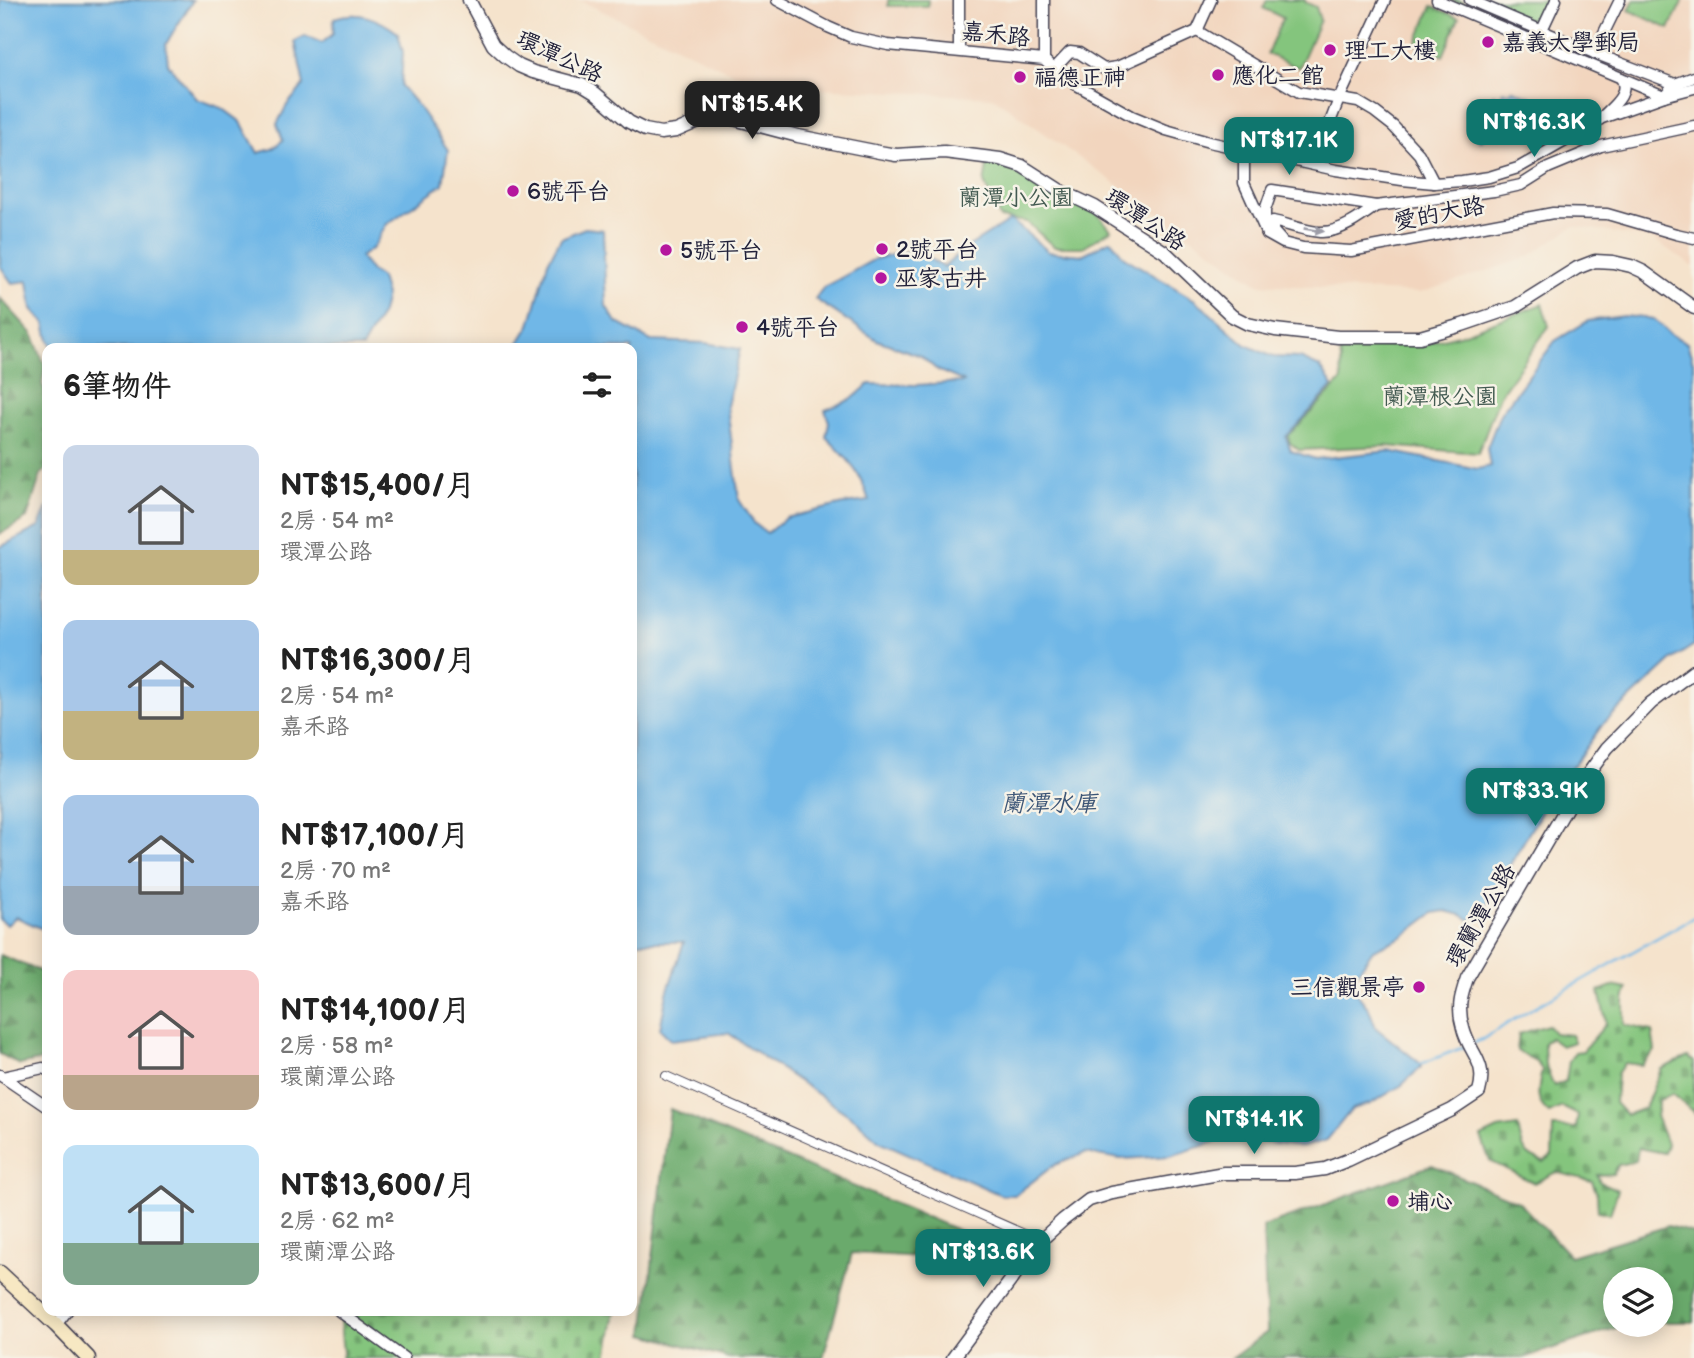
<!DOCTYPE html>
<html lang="zh-TW">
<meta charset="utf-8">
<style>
:root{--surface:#fff;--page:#f6f6f6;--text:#222;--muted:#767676;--accent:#0f766e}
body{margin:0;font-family:"Balsamiq Sans","LXGW WenKai TC",sans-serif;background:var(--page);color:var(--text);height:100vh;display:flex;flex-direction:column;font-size:26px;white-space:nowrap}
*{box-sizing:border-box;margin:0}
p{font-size:23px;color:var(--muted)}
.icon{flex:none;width:38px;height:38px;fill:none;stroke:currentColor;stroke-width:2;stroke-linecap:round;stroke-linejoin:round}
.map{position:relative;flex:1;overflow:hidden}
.side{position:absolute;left:42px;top:343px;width:595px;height:973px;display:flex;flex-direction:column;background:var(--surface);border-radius:14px;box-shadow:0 4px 18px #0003}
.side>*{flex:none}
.tools{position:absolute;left:1603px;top:1267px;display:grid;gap:14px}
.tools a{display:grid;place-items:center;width:70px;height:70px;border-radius:50%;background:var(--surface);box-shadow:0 4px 18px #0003;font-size:35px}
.price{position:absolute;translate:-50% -60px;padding:0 16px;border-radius:14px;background:var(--accent);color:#fff;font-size:23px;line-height:46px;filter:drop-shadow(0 2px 4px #0008)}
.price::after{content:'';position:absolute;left:50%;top:42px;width:21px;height:16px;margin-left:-10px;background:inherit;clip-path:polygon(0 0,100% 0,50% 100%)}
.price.selected{background:#222;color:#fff}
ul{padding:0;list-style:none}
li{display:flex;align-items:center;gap:21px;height:175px;padding:0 21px}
li span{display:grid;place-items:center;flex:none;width:196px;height:140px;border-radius:14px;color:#555}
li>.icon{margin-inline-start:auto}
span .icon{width:84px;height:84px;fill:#fffc;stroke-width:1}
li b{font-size:30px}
h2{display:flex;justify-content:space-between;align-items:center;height:84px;padding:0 21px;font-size:30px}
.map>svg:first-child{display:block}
</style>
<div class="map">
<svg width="1694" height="1358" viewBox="0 0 1694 1358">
<defs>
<pattern id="grass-tufts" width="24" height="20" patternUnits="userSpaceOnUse" patternTransform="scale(1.75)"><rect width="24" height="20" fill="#84c57d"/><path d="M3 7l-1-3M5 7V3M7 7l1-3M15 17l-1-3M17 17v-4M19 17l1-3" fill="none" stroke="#6ca068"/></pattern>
<pattern id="forest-firs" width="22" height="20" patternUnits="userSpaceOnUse" patternTransform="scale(1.75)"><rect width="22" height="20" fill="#6baa6c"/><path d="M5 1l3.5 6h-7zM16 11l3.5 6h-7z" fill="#588a5a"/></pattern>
<pattern id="cemetery-stones" width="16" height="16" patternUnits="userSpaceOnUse" patternTransform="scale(1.75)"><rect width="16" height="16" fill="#84c57d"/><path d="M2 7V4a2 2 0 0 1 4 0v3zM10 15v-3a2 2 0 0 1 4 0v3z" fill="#6ca068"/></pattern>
</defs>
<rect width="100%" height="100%" fill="#f7f3e8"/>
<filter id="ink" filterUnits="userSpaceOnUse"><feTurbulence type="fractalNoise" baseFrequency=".0143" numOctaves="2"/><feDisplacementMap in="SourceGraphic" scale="14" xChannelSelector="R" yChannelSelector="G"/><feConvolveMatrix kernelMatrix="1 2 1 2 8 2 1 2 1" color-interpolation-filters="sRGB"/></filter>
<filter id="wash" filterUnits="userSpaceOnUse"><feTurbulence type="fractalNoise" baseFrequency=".00686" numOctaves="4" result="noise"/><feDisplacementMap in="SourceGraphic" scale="28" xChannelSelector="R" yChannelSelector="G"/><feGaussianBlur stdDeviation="1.57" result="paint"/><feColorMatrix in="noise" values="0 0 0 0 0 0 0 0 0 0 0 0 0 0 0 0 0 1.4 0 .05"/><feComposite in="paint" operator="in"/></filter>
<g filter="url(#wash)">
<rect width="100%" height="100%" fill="#f5e3cc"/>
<path fill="#f2d5be" d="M579,0H1694V267L1653,239L1574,226L1526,258L1420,293L1258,284L993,97L758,85Z"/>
<g fill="url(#grass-tufts)" stroke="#53745c" stroke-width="2">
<rect x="888" y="0" width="40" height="6"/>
<path d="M1449,0H1458L1534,32L1532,35Z"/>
<path d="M1432,6L1459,18L1443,56L1416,44Z"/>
</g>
<g fill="url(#forest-firs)" stroke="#466654" stroke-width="2">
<path d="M0,298L32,333L45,366L42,384L47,395V469L41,474L27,518L0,534Z"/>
<path d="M0,955L47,974V1059L20,1065L0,1054Z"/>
<path d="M670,1109L969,1235L1003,1249L992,1261L852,1253L823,1358H729L644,1334Z"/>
<path d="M1432,1165L1519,1202L1570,1256L1668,1226L1694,1233V1322H1661V1279H1615V1325H1625L1523,1358H1232L1267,1332L1263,1227Z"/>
</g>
<g fill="url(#cemetery-stones)" stroke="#53745c" stroke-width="2">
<path d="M1612,986L1627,989L1624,1000V1025L1652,1031L1655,1051L1642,1065L1624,1063L1617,1074L1615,1103L1626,1115L1645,1108L1661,1069L1688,1057L1694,1062V1113L1673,1094L1659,1100L1656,1116L1667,1144L1664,1153L1638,1148L1636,1161L1618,1165L1613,1174L1597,1175L1600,1182L1618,1190L1610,1214L1598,1211L1597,1194L1592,1181L1556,1172L1534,1183L1490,1161L1481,1137L1498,1129L1518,1126C1522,1147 1522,1155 1544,1162L1552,1156L1553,1127L1576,1128L1578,1115L1562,1107L1549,1113C1533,1100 1539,1087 1542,1070L1536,1061L1517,1051L1519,1034L1548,1025L1554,1033L1571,1035L1574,1042L1561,1046L1550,1038L1544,1043L1545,1065L1554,1086L1566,1081L1569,1061L1575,1052L1583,1051L1606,1024C1605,1013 1601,1003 1599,991Z"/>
<path d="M339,1311H615L607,1358H342L343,1353Z"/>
</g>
<g fill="#84c57d" stroke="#53745c" stroke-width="2">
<path d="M1267,0H1305V2L1316,7L1320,20L1299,68L1267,54L1283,18L1263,8Z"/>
<path d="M1485,0H1547L1537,23Z"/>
<path d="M1634,0H1683L1669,29L1629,10Z"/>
<path d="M988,160L1018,170L1098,214L1111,230L1083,247H1054L1027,222L1000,218L984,183Z"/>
<path d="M1542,304L1549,326L1500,395L1478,453L1386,446L1299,450L1290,443L1288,436L1342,380L1340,346L1419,345L1459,335Z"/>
</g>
<g fill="#6fb7e7" stroke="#486c91" stroke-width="2">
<path d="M0,0H193L166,44L168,64L197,99L222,108L241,122L258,153L272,149L283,140L277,124L287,105L304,85L295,41L305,36L322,43L333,34L334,18C359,10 378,18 398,33L403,52L401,86L418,106L448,150L443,184L386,225L373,248L360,257L371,271L381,278L386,295L382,313L362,348H53L49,341L45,323L32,309L28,281L12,283L0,266Z"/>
<path d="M1512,89L1553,107L1550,114L1555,118L1551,123L1514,134C1495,125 1495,128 1480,141L1477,137L1486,129V120L1478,114L1486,98L1490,100L1493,94L1500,98L1503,91L1509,93Z"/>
<path d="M1011,220L1049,252L1082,255L1111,240L1124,257L1195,300L1246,345L1273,357L1300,358L1320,367L1333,386L1286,437L1291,451L1315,459L1389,451L1478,469L1490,466L1487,448L1500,414L1555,341L1588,321L1624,316L1654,319L1670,334L1687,343L1694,365V645L1673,659L1603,724L1546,804L1482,912L1476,918L1470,920L1461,915L1446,911L1434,913L1402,937L1373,950L1355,976L1354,990L1369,1009L1376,1028L1421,1064V1067L1402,1085L1370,1104L1352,1109L1327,1140L1317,1143L1302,1147L1228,1138L1170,1156L1121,1159L1085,1153L1054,1165L1015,1195H1001L879,1141L856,1120L728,1033L671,1040L660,1029L667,993L684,942H639L632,946V348H517L516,347L530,325L548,262L561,238L585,228L603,230L606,306L616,322L651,341L705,343L740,349L727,406L739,500L755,524L767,533L786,518L844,504L869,501C860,470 848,459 826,437L829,422L825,410L852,399L869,384L916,385L965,382L937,370L921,356L877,340L815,299L823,288L875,259L914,250L944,267L963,250Z"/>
<path d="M47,507V931L16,917L7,925L0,920V547L39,527Z"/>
</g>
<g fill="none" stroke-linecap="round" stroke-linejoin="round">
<g stroke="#6fb7e7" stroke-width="2.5">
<path d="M1474,1043L1483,1039L1526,1012L1694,917"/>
<path d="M1418,1065L1464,1047"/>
</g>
</g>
</g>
<g filter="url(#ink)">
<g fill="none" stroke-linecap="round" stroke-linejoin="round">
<g stroke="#423f51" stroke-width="10">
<path id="pedestrian" d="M666,1076L1040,1241"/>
</g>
<g stroke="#423f51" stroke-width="13">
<g id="minor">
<path d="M777,0L828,27L851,37L888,45L1044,60L1054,69L1075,84L1132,116L1166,130L1209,142L1336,170L1402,180L1434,183L1462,181L1489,177L1518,168L1588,128L1602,118L1664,96L1675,84"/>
<path d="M959,0V51"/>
<path d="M1044,0V60"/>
<path d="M1211,0L1197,31L1299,92L1358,102L1375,112L1393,126L1419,154L1434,183"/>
<path d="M1437,0L1664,96L1694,88"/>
<path d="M1470,0L1594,53L1675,84L1694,77"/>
<path d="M1542,30L1556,0"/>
<path d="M1594,53L1620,0"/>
<path d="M1054,69L1070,52L1079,53L1104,69L1117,67L1197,31"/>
<path d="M1604,115C1614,105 1630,93 1621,78"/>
<path d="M1244,150V183L1267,234L1283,243L1303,248L1351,251L1553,213L1607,214L1676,234L1694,238"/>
<path d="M1317,156L1339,99L1385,0"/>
<path d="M1265,226V210L1272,190L1376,206L1494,191L1521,185L1548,168L1601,146L1694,126"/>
<path d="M1281,240L1273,231V221C1287,224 1308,232 1322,232C1341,232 1361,217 1376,206"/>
<path d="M0,1075L47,1107"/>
<path d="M3,1077L43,1068L47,1070"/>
<path d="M339,1311L404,1358"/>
<path d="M56,1325L67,1311"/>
</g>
</g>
<g stroke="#423f51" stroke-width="15">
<g id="tertiary">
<path d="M469,0L493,45L505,56L519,66L533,72L582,85L595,93L629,122L645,130L661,133L676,131L708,117H726L798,136L879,152L896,155L944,152L1000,159L1022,166L1061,191L1095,207L1165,252L1232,316L1248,324L1275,330L1338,337H1420L1462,325L1515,307L1577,268L1595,261L1613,262L1631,266L1644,272L1694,308"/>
<path d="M953,1358L1040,1241L1063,1220L1089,1200L1112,1193L1224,1173H1295L1325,1169L1348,1160L1452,1110L1479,1092C1488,1061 1469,1054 1463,1028C1457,1008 1461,996 1467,978L1578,788L1607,748L1651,703L1694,671"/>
</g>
</g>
<g stroke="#423f51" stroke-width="17">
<path id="secondary" d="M0,1273L56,1325L88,1358"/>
</g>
<use href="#pedestrian" stroke="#fff" stroke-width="8"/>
<use href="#minor" stroke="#fff" stroke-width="10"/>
<use href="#tertiary" stroke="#fff" stroke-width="12"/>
<use href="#secondary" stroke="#f7e8c3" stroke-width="14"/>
</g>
<defs><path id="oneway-solid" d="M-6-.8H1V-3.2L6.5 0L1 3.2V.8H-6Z" transform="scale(1.75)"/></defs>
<use fill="#9c9ca7" href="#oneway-solid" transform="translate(1314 230) rotate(9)"/>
</g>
<g fill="#b5179e" stroke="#f7f3e8" stroke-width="2.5">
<circle cx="1488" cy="42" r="7"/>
<circle cx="1330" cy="50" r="7"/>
<circle cx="1218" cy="75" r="7"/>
<circle cx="1020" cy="77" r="7"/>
<circle cx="513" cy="191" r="7"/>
<circle cx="882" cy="249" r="7"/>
<circle cx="666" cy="250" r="7"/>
<circle cx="881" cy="278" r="7"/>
<circle cx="742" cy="327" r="7"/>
<circle cx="1419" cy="987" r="7"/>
<circle cx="1393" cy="1201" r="7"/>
</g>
<g text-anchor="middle" stroke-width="5" stroke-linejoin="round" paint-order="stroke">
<g font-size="23" fill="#22223b" stroke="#f7f3e8">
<text transform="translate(996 34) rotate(6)" y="8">嘉禾路</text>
<text transform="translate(560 56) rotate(25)" y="8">環潭公路</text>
<text transform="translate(1439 213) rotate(-11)" y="8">愛的大路</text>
<text transform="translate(1146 219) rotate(34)" y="8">環潭公路</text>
<text transform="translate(1480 915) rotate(-60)" y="8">環蘭潭公路</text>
</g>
<g font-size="23" fill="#22223b" stroke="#f7f3e8" text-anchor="start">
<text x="1502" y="50">嘉義大學郵局</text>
<text x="1344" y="58">理工大樓</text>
<text x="1232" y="83">應化二館</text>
<text x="1034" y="85">福德正神</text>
<text x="527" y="199">6號平台</text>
<text x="896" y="257">2號平台</text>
<text x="680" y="258">5號平台</text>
<text x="895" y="286">巫家古井</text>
<text x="756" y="335">4號平台</text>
<text x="1405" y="995" text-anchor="end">三信觀景亭</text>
<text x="1407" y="1209">埔心</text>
</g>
<g font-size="23" fill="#445b52" stroke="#f7f3e8">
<text x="1016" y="205">蘭潭小公園</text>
<text x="1440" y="404">蘭潭根公園</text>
</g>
<g font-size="24" font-style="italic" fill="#3d5677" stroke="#f7f3e8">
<text x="1049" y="811">蘭潭水庫</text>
</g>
</g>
</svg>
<div class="tools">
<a><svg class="icon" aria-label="layers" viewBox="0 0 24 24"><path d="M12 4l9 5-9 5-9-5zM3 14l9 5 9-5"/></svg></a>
</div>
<b class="price selected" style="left:752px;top:141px">NT$15.4K</b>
<b class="price" style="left:1534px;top:159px">NT$16.3K</b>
<b class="price" style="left:1289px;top:177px">NT$17.1K</b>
<b class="price" style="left:1535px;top:828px">NT$33.9K</b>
<b class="price" style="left:1254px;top:1156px">NT$14.1K</b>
<b class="price" style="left:983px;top:1289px">NT$13.6K</b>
<section class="side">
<h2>6筆物件<svg class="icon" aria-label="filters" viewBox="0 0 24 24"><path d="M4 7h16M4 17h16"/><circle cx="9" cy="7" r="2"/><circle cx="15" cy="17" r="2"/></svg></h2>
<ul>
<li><span style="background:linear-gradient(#c9d6e8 75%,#c2b280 0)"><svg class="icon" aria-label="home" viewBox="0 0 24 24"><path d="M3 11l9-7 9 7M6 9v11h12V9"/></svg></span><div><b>NT$15,400/月</b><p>2房 · 54 m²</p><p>環潭公路</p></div></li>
<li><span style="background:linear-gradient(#a9c7e8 65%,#c2b280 0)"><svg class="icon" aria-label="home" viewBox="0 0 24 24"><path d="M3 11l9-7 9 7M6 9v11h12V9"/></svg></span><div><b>NT$16,300/月</b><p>2房 · 54 m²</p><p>嘉禾路</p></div></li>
<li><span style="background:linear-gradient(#a9c7e8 65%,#9aa5b1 0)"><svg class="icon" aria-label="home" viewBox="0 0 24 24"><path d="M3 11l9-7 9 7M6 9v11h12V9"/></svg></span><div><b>NT$17,100/月</b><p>2房 · 70 m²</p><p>嘉禾路</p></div></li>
<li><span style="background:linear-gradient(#f6c9c9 75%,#b9a48a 0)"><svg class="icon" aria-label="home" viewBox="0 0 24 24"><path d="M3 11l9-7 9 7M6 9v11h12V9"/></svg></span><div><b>NT$14,100/月</b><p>2房 · 58 m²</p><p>環蘭潭公路</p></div></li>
<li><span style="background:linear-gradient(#bfe0f5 70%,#7fa58c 0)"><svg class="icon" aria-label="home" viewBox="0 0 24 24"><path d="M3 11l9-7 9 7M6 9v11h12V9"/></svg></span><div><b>NT$13,600/月</b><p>2房 · 62 m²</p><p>環蘭潭公路</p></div></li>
</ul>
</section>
</div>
